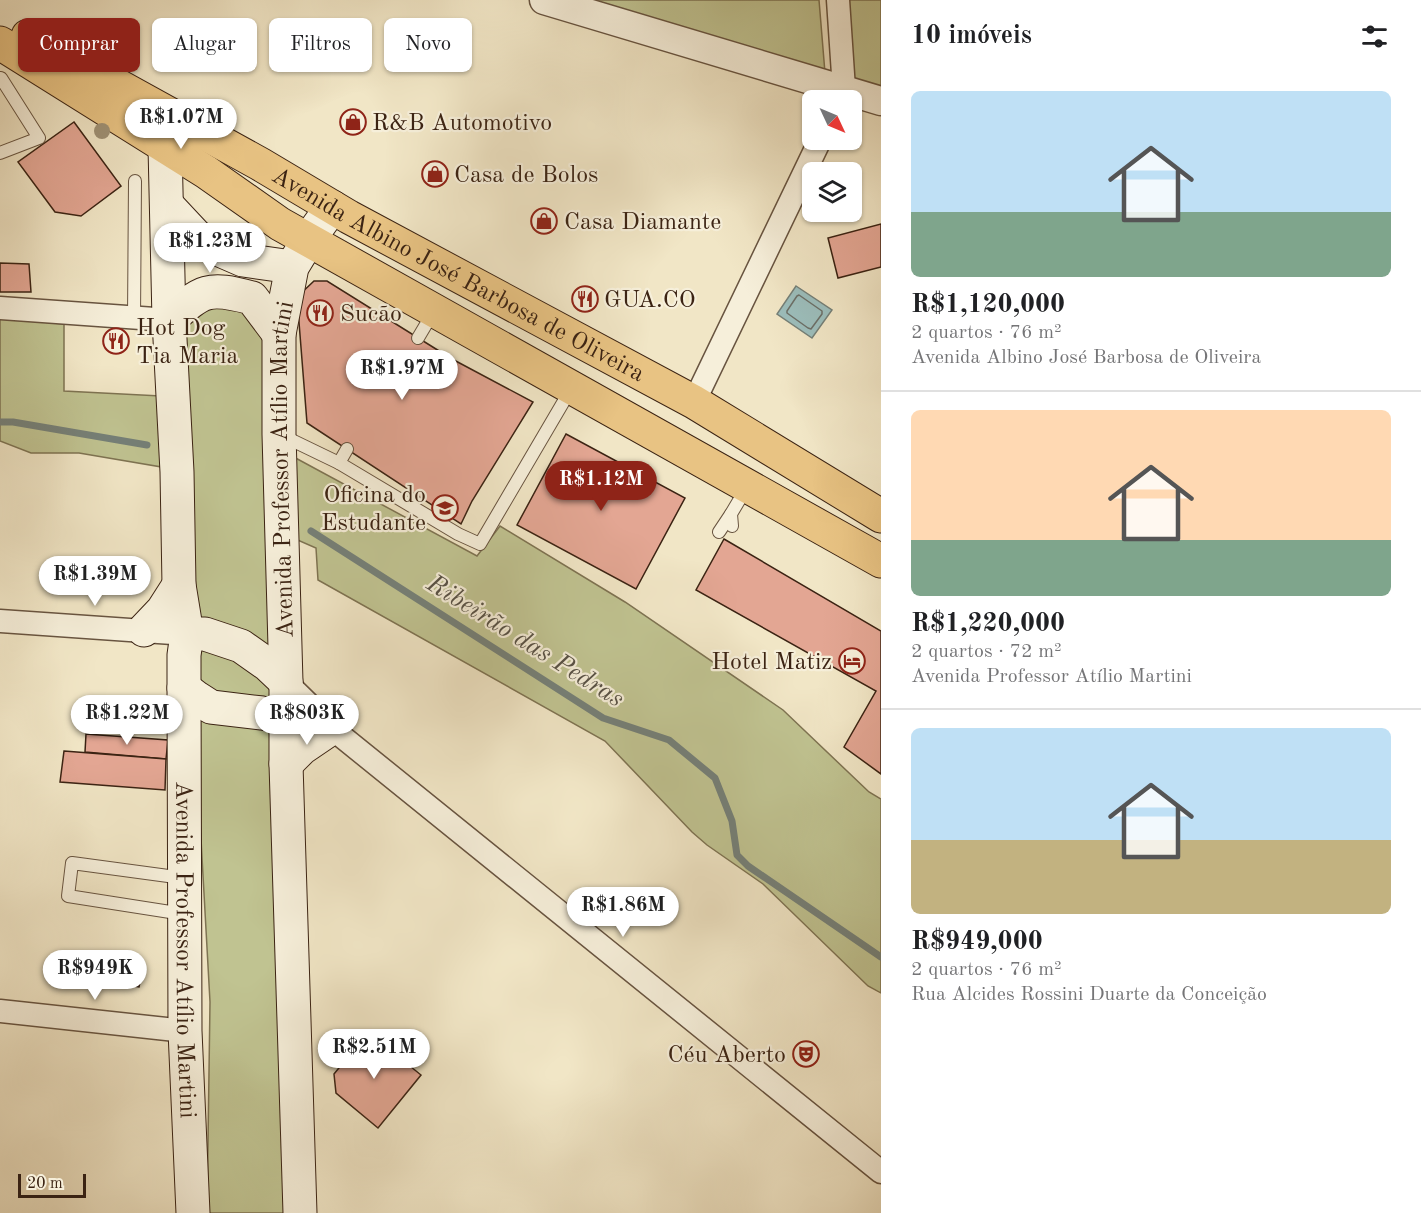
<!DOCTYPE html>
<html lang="pt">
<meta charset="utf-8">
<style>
:root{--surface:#fff;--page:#f6f6f6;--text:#202124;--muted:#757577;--line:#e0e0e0;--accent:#8f2418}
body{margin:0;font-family:"Old Standard TT",serif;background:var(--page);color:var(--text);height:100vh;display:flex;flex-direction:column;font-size:22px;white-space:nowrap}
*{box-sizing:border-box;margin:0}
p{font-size:20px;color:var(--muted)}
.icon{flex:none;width:33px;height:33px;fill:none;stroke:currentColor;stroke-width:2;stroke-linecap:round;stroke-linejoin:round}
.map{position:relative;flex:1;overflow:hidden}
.side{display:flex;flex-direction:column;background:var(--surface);width:540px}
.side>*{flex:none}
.hud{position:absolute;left:18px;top:18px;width:570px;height:54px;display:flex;gap:12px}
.needle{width:39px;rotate:134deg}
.fabs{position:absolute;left:802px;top:90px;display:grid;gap:12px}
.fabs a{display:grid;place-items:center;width:60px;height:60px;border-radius:9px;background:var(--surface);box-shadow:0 2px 4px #0004;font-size:30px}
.scale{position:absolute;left:18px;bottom:15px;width:68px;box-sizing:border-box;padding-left:6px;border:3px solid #3b2313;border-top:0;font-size:16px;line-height:21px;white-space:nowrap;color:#3b2313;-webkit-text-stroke:4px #f6efda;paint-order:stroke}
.price{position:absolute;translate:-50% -51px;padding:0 14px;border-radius:21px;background:#fff;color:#222;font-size:20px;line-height:39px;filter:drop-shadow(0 2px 3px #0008)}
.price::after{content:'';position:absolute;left:50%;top:36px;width:18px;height:14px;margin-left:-9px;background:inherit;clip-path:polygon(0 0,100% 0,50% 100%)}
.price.selected{background:var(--accent);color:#fff}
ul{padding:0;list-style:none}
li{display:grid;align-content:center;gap:12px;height:318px;padding:0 30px}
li+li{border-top:2px solid var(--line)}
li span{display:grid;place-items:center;height:186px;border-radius:9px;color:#555}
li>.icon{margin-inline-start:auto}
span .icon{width:108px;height:108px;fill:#fffc;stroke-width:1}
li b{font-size:26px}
h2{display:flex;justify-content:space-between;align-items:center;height:72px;padding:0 30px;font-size:26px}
.pill{padding:0 21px;border-radius:9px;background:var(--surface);box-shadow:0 2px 4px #0004;font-size:21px;line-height:54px}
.pill.selected{background:var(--accent);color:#fff}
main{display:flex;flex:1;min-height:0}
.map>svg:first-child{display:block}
</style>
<main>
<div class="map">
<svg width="881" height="1213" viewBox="0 0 881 1213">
<rect width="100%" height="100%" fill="#f1e6c6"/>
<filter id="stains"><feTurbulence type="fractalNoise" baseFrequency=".00333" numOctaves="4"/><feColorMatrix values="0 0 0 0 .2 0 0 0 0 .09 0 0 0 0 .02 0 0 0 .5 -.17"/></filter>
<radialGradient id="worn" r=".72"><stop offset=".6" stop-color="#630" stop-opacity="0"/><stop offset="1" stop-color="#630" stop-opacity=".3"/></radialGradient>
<g fill="#c0c391" stroke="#7e7352" stroke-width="1.5">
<path d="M580,0H819L825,73Z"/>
<path d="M842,0H881V101L844,89Z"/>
<path d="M236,301L273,340L297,1213H207L210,1002L189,622L173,469L79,453H31L0,441V318L64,324V391L180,397L177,322L195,305Z"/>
<path d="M290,455L477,556L500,526L625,602L783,710L869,792L881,799V993L868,986L763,884L707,845L692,832L605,741L318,580L316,548L293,538Z"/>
</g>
<path fill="#9cbebc" stroke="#758078" stroke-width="1.5" d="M796,286L832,310L812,338L777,314Z"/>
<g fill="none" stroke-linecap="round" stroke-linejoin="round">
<path stroke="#6c7068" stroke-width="1.5" d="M799,295L822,311V314L811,329L808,328L787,313V311L797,296Z"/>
<g stroke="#758078" stroke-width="7">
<path d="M0,422H13L147,445"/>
<path d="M311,531L603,718L669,740L715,778L732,821L737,855L748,866L881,957"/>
</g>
</g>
<g fill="#e3a693" stroke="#3b2313" stroke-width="1.5">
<path d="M74,122L121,186L81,216L55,212L18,162Z"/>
<path d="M881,224V267L838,278L828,238Z"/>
<path d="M0,263L29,264L31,292H0Z"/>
<path d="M314,281H327L452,359L533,402L472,501L461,524L307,423L297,297Z"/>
<path d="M566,434L685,498L636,589L517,525Z"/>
<path d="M724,539L881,631V774L844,747L876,691L696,590Z"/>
<path d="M86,734L168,740L166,759L85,752Z"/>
<path d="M64,751L166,759L165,790L60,782Z"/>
<path d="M95,953L144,962L139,987L90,979Z"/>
<path d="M368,1032L421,1075L378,1128L336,1093L334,1074Z"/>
</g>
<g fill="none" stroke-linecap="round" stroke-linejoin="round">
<g stroke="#685440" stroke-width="14">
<g id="service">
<path d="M0,153L39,138L1,78"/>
<path d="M134,318L135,181"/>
<path d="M418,338L434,311"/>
<path d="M281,435L339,463"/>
<path d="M347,449L339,463L458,534L480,544L571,389"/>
<path d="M732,526L731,514L747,487"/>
<path d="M719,532L731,514"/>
<path d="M183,914L68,896L72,863L183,878"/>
</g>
</g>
<g stroke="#685440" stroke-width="25">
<g id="minor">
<path d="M838,0L844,89L839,100"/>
<path d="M0,308L169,320"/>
<path d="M694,402L820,140"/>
<path d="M0,621L187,634"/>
<path d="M286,682L340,735L881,1172"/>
<path d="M0,1011L185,1031"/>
</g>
</g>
<g stroke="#685440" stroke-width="31">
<path id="tertiary" d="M544,0L881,101"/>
</g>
<g stroke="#3b2313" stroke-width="35">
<g id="secondary">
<path id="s1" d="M165,147L169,320L177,472L179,585L187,634L184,655V688L185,1031L193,1213"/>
<path d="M167,205L196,236L213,247L243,260L292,267"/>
<path d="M169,320C203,290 207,286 252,298L279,334"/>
<path d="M144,630L163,610L179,585"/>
<path d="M187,634H205L241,646L268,665L286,682"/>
<path d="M184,688L197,698L211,707L262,713L285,718"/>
<path d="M286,764L302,748L327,731"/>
<path id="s2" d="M300,1213L286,764V682L279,434V334L292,267L309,239L332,207"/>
</g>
</g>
<g stroke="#3b2313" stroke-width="35">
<g id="primary">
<path id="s3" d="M28,36L260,164L349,217L694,402L881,516"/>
<path d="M0,43L206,172L280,224L881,561"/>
</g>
</g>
<use href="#service" stroke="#f6efda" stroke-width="12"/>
<use href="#minor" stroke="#f6efda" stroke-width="22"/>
<use href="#tertiary" stroke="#f6efda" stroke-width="28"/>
<use href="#secondary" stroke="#f6efda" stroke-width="33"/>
<use href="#primary" stroke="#e8c383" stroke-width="33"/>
</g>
<circle fill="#9f9175" cx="102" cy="131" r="8"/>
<defs>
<g id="shop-ring" transform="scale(1.35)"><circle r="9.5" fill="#f6efda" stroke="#8f2418" stroke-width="1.5"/><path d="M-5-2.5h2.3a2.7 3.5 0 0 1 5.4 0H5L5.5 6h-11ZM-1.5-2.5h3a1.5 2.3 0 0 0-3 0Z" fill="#8f2418"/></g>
<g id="restaurant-ring" transform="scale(1.35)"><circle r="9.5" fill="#f6efda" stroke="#8f2418" stroke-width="1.5"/><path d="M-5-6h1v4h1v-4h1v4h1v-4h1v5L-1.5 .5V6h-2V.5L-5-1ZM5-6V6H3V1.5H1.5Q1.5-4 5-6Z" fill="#8f2418"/></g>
<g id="school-ring" transform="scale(1.35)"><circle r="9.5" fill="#f6efda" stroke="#8f2418" stroke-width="1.5"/><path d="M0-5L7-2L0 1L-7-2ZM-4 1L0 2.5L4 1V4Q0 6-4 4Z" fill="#8f2418"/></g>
<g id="hotel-ring" transform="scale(1.35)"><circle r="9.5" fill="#f6efda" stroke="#8f2418" stroke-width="1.5"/><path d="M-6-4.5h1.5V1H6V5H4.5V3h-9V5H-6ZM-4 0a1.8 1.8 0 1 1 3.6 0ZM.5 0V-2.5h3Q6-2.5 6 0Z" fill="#8f2418"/></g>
<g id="theatre-ring" transform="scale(1.35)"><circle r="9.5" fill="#f6efda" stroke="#8f2418" stroke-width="1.5"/><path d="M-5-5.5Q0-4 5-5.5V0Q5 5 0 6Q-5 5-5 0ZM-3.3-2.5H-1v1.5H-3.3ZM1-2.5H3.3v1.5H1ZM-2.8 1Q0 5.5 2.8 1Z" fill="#8f2418"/></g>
</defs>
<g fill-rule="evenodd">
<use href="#shop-ring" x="353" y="122"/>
<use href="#shop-ring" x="435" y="174"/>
<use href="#shop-ring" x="544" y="221"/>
<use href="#restaurant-ring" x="585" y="299"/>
<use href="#restaurant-ring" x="320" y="313"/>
<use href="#restaurant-ring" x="116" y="341"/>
<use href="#school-ring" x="445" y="508"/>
<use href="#hotel-ring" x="852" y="661"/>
<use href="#theatre-ring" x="806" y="1054"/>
</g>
<g text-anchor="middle" stroke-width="4.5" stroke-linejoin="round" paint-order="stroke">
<g font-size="24" fill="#3b2313" stroke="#f6efda" text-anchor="start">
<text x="372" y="130">R&amp;B Automotivo</text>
<text x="454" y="182">Casa de Bolos</text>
<text x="564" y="229">Casa Diamante</text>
<text x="604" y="307">GUA.CO</text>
<text x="340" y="321">Sucão</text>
<text x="136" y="335">Hot Dog<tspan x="136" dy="28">Tia Maria</tspan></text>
<text x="426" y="502" text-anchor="end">Oficina do<tspan x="426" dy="28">Estudante</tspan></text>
<text x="832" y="669" text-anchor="end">Hotel Matiz</text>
<text x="786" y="1062" text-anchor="end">Céu Aberto</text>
</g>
<g font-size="24" fill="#3b2313" stroke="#f6efda">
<text dy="8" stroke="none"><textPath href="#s3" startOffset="492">Avenida Albino José Barbosa de Oliveira</textPath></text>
<text dy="8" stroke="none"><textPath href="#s2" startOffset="744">Avenida Professor Atílio Martini</textPath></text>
<text dy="8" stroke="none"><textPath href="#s1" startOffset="804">Avenida Professor Atílio Martini</textPath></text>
</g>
<g font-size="26" font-style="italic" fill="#585246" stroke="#f6efda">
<text transform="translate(526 640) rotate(32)" y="9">Ribeirão das Pedras</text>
</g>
</g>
<rect width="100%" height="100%" filter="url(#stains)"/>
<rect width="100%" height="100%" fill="url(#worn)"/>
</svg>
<div class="fabs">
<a><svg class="needle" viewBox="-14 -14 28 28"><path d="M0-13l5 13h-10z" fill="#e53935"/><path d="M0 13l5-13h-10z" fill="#757577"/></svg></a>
<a><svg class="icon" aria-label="layers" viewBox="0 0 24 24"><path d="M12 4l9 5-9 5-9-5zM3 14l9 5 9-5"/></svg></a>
</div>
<div class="scale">20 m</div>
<b class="price" style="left:181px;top:150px">R$1.07M</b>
<b class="price" style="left:210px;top:274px">R$1.23M</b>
<b class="price" style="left:402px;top:401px">R$1.97M</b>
<b class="price selected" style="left:601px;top:512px">R$1.12M</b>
<b class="price" style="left:95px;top:607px">R$1.39M</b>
<b class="price" style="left:127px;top:746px">R$1.22M</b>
<b class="price" style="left:307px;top:746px">R$803K</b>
<b class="price" style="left:623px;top:938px">R$1.86M</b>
<b class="price" style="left:95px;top:1001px">R$949K</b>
<b class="price" style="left:374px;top:1080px">R$2.51M</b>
<div class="hud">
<a class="pill selected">Comprar</a>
<a class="pill">Alugar</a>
<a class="pill">Filtros</a>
<a class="pill">Novo</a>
</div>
</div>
<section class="side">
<h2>10 imóveis<svg class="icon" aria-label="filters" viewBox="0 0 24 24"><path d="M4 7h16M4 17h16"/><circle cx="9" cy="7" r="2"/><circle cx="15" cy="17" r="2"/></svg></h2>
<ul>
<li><span style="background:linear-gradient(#bfe0f5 65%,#7fa58c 0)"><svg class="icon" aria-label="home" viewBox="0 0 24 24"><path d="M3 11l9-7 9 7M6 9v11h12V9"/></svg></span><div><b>R$1,120,000</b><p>2 quartos · 76 m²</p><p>Avenida Albino José Barbosa de Oliveira</p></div></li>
<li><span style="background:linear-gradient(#ffd9b3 70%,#7fa58c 0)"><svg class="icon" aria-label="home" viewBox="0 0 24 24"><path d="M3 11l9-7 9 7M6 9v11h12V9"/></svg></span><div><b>R$1,220,000</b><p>2 quartos · 72 m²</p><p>Avenida Professor Atílio Martini</p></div></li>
<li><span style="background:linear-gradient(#bfe0f5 60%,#c2b280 0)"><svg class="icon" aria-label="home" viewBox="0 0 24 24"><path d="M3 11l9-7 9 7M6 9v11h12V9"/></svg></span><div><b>R$949,000</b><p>2 quartos · 76 m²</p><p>Rua Alcides Rossini Duarte da Conceição</p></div></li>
</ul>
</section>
</main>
